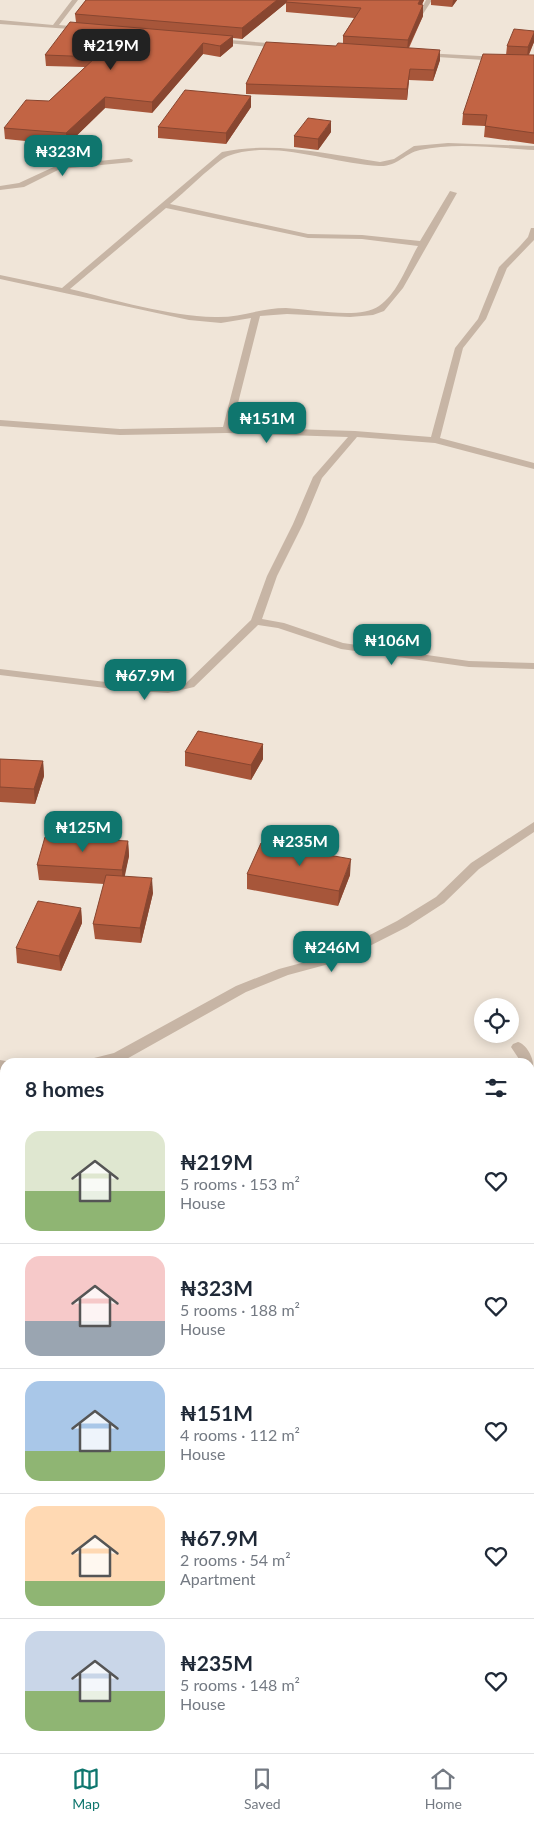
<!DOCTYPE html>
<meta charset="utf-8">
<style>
:root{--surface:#fff;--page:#f2f2f3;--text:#1f2937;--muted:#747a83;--line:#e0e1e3;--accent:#0f766e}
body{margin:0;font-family:Lato,sans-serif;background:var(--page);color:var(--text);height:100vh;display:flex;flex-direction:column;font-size:19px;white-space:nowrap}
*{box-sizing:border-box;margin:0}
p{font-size:16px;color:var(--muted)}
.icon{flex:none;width:28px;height:28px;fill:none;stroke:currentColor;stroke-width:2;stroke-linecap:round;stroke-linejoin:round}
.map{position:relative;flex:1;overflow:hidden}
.panel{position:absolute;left:0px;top:1058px;width:535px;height:696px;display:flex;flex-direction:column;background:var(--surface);border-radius:15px 15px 0 0;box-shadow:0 2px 12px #0003}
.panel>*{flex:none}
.controls{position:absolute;left:474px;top:998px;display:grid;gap:10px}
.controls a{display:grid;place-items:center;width:45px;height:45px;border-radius:50%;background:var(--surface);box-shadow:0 2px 12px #0003;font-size:25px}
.price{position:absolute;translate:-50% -42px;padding:0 11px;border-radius:10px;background:var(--accent);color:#fff;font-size:16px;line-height:32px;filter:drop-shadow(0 1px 2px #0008)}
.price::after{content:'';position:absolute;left:50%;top:30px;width:15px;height:11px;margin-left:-8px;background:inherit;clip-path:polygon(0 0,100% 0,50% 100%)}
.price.active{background:#222;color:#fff}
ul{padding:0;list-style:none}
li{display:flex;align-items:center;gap:15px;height:125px;padding:0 25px}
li+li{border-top:1px solid var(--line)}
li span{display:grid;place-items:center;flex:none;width:140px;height:100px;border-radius:15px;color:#555}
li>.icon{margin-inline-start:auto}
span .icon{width:60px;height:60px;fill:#fffc;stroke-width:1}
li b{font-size:21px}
h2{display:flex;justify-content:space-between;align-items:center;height:60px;padding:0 25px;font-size:21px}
.tab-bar{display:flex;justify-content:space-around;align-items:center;height:70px;border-top:1px solid var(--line);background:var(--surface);font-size:14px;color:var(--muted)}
.tab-bar a{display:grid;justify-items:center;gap:2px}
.tab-bar .active{color:var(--accent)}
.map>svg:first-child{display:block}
</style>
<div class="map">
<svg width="534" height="1753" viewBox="0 0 534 1753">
<rect width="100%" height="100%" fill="#f0e5d8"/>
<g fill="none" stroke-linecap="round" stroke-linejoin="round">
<g fill="#c7b5a5" fill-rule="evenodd">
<path d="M72,0H78L59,25L82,27L84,28V30L0,24V20L53,25Z"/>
<path d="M426,0H432L423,14H419Z"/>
<path d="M217,39L281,44L284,46L281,48L215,42L214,41Z"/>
<path d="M424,53L499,57L502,59L499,61L422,56L421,55Z"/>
<path d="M448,143L534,146V150C499,148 455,142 420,150C405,153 397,167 379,166C332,164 274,139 228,156C218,159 182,195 170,204L308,234L362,235L420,241L450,191L457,193L403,288L384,311L373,315L350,317L287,314L260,316L232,427L355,431L431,437L455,348L478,319L499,267L520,246L528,237L531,228H534V240L507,268L486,319L463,348L440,438L534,463V469L435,443L357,437L322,478L303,524L277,576L262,619L284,623L343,643L469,661L534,663V669L469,667L341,649L278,628L258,625L194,687L168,693L122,690L0,675V669L122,684L168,687L186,683L251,620L267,576L293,524L313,477L348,437L227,433L120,435L0,426V420L120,429L223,427L251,318L221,323L189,320L0,279V275L62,288L222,152C275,141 328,154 380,162L394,159L414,146ZM166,208L308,238L362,239L418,246C407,265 398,293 379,306C360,320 309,309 286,308C261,308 239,318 215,317C167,316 116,300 70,289Z"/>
<path d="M129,158L133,160L132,162L60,169L24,187L0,190V186L19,183L58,165Z"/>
<path d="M534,822V832L479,869L444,903L407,927L340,961L288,975L246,992L123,1061L116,1062H92L94,1058L114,1053L236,986L279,969L331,955L397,921L436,897L471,863Z"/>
<path d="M518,1042C526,1044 534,1058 533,1066H530V1062H521L511,1047L513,1044Z"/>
<path d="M0,1060L11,1062H5V1070H0Z"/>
<path d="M5,1106V1121L0,1122V1107Z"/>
<path d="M534,1198V1217L531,1218L530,1200Z"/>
<path d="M0,1208L5,1209V1221L0,1220Z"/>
<path d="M0,1454L5,1455V1469L0,1468Z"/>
<rect x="530" y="1483" width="4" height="16"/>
<path d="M530,1676L534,1678V1716L530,1714Z"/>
</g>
</g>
<g fill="#a7563a">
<path d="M86,0H424L422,5H423V16L409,48L440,60L433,81L409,80L407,100L246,94V84L343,44V36L354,18L286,12V3L242,39L233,38V46L220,57L203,54L152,113L105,108L67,145L5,139L4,128L49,101L85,67L46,66L45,55L76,22L75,14Z"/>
<path d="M431,0H457L452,7L431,5Z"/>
<path d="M534,31V42L529,55H534V144L484,137L485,126L462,125L463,114L506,55L507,46Z"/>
<path d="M251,96V107L226,144L158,138V127Z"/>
<path d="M331,132L318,150L294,147V136Z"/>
<path d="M263,744V759L251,780L185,766V752Z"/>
<path d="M0,759L43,761L44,776L35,804L0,802Z"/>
<path d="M128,841L129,856L124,876L153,893L141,943L95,939L93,924L104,884L39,880L37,865Z"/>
<path d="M247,874L350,875L338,906L247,889Z"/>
<path d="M81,908L82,923L61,971L17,963L16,948Z"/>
</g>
<g fill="#884630">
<path d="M277,0H290L286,2V3L242,39V28Z"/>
<path d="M420,0H424L417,14L418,4Z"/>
<path d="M453,0H457L452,7Z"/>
<path d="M423,5V16L407,50L408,40Z"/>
<path d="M534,33V42L527,58L528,47Z"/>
<path d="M233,36V46L220,57V46Z"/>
<path d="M203,43V54L152,113V102Z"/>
<path d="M440,50V60L433,81L434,70Z"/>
<path d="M410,69L409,80L407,100V89Z"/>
<path d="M251,96V107L226,144V133Z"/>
<path d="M105,97V108L67,145L66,133Z"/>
<path d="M331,121V132L318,150V139Z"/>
<path d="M263,744V759L251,780V765Z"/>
<path d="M43,761L44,776L35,804L34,789Z"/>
<path d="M128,841L129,856L123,885L122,870Z"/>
<path d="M351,859L350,875L338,906L339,891Z"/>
<path d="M152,878L153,893L141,943L140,928Z"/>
<path d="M81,908L82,923L61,971L59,956Z"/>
</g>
<g fill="#c26444" stroke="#884630">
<path d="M86,0H277L242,28L75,14Z"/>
<path d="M287,0H420L418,4L423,5L408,40L343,36L361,8L286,2Z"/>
<path d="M70,22L233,36L220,46L203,43L152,102L105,97L66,133L4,128L26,100L49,101L96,57L45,55Z"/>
<path d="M514,29L534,31V33L528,47L507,46Z"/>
<path d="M266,42L336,46L338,43L440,50L434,70L410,69L407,89L246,84Z"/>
<path d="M483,54L534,55V133L485,126L487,115L463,114Z"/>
<path d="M185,90L251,96L226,133L158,127Z"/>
<path d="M308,118L331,121L318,139L294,136Z"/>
<path d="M198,731L263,744L251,765L185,752Z"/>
<path d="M0,759L43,761L34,789L0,787Z"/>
<path d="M45,837L128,841L122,870L37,865Z"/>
<path d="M261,843L351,859L339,891L247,874Z"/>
<path d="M106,875L152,878L140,928L93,924Z"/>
<path d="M38,901L81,908L59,956L16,948Z"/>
</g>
</svg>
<div class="controls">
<a><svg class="icon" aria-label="locate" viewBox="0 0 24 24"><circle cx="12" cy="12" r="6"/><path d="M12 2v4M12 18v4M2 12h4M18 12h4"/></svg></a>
</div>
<b class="price active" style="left:111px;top:71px">₦219M</b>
<b class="price" style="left:63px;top:177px">₦323M</b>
<b class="price" style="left:267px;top:444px">₦151M</b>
<b class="price" style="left:392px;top:666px">₦106M</b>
<b class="price" style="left:145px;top:701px">₦67.9M</b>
<b class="price" style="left:83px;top:853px">₦125M</b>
<b class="price" style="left:300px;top:867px">₦235M</b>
<b class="price" style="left:332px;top:973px">₦246M</b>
<section class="panel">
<h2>8 homes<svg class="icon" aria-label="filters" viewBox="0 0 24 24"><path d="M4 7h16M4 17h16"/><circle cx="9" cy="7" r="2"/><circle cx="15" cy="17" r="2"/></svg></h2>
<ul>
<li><span style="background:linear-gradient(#dfe7d0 60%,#8fb573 0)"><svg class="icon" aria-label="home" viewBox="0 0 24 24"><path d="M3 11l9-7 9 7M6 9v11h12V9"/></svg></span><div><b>₦219M</b><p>5 rooms · 153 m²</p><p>House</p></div><svg class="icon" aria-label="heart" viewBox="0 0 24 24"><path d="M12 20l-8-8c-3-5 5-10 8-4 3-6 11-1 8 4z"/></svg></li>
<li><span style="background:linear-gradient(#f6c9c9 65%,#9aa5b1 0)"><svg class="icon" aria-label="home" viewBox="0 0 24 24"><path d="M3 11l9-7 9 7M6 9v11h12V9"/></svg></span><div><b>₦323M</b><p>5 rooms · 188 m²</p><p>House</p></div><svg class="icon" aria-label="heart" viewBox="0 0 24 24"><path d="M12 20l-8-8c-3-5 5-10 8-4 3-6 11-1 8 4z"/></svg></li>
<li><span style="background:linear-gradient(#a9c7e8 70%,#8fb573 0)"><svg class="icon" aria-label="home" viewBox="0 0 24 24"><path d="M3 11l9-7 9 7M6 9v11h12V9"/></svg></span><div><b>₦151M</b><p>4 rooms · 112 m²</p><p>House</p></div><svg class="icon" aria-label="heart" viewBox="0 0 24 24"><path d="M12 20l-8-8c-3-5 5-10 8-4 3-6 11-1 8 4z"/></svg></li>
<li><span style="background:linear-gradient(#ffd9b3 75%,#8fb573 0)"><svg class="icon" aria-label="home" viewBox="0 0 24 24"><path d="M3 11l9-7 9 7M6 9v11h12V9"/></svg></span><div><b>₦67.9M</b><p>2 rooms · 54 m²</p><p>Apartment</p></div><svg class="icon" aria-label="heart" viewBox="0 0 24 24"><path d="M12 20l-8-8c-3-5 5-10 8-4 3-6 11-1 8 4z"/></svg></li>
<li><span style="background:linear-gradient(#c9d6e8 60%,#8fb573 0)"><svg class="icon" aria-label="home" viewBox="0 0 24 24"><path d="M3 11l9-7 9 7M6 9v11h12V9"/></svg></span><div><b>₦235M</b><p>5 rooms · 148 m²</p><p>House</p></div><svg class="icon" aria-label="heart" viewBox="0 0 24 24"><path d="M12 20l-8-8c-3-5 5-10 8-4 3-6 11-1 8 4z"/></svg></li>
</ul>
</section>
</div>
<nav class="tab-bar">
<a class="active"><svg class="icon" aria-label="map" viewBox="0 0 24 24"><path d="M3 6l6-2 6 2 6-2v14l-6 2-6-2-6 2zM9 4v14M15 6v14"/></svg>Map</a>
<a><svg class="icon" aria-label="saved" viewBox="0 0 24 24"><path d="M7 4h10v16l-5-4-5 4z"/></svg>Saved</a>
<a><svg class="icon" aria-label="home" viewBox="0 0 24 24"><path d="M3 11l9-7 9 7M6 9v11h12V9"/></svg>Home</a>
</nav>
